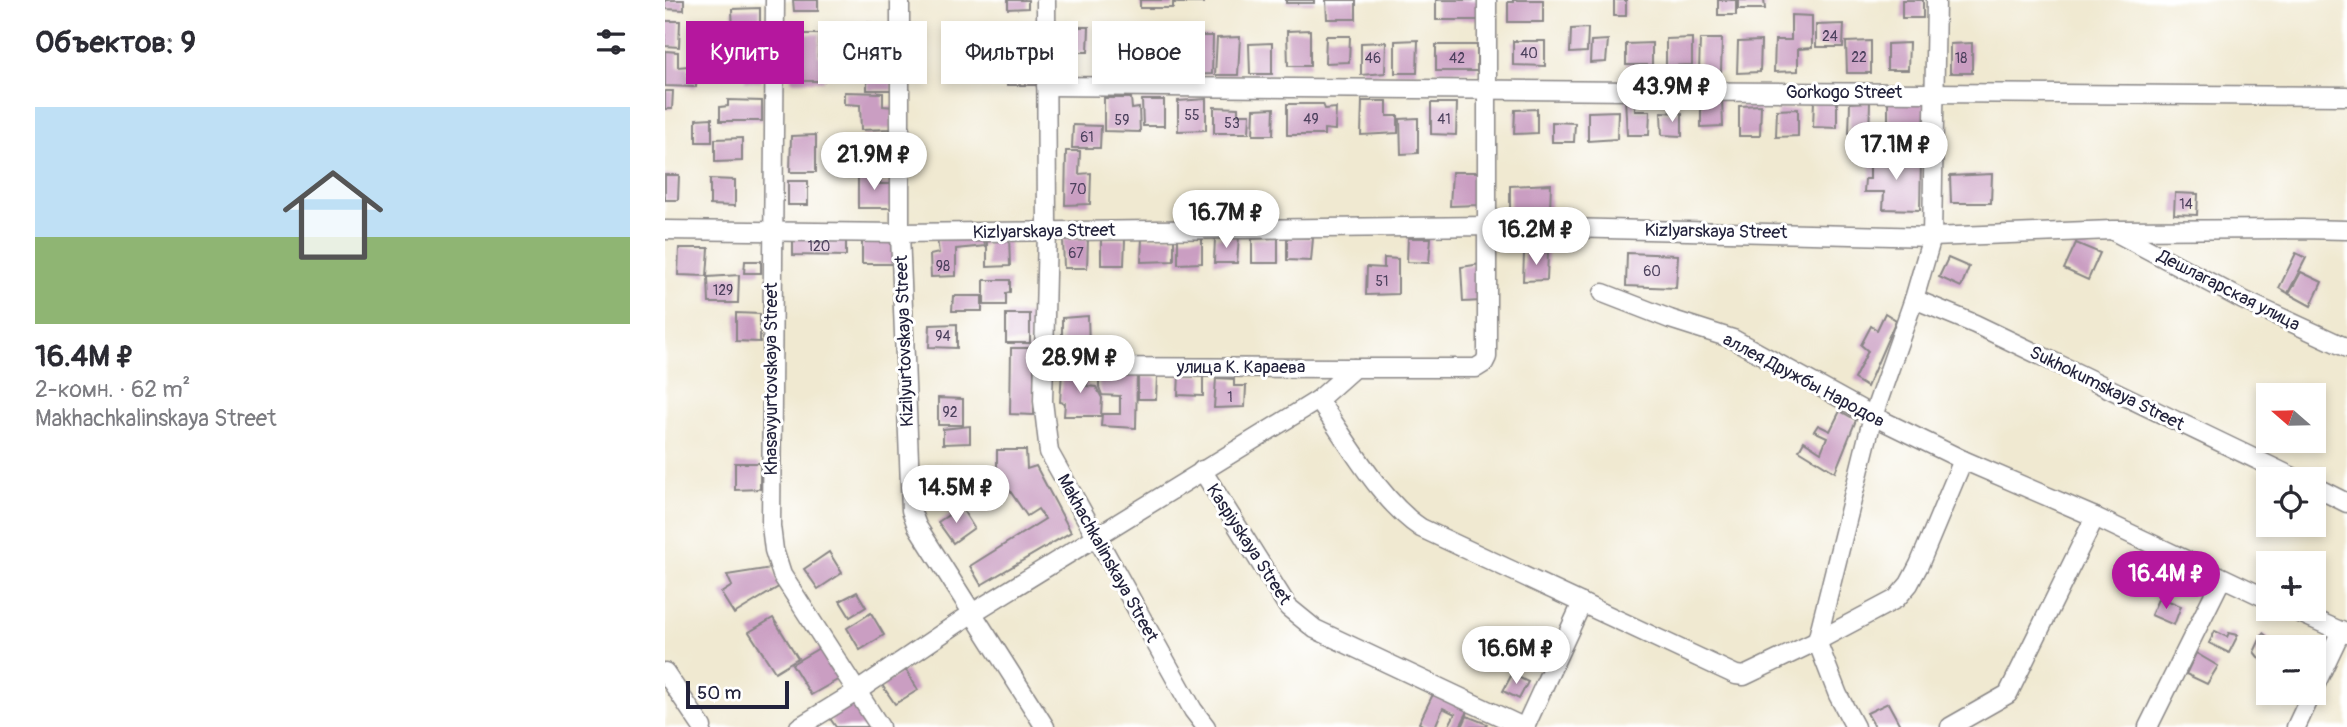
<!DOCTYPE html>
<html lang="ru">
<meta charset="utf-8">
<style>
:root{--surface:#fff;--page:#f7f7f7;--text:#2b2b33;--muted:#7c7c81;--line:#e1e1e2;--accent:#b5179e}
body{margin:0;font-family:Pangolin,sans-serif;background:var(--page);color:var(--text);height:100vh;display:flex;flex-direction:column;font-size:26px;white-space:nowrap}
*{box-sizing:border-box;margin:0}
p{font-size:23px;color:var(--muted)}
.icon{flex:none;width:38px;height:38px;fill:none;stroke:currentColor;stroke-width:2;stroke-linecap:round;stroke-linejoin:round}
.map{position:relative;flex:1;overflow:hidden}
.drawer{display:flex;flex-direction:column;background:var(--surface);width:665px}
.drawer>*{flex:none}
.guide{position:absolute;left:21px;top:21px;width:665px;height:63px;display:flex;gap:14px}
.needle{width:46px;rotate:290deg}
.controls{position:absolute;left:1591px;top:383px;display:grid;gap:14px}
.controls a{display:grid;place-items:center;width:70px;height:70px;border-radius:0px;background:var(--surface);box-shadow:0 4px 10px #0003;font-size:35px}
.scale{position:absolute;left:21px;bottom:18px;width:103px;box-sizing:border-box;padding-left:7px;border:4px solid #22223b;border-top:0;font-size:19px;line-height:24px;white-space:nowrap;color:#22223b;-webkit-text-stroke:5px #fff;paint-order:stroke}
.price{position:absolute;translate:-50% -60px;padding:0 16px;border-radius:24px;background:#fff;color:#222;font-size:23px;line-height:46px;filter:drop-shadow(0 2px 4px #0008)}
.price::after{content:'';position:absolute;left:50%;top:42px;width:21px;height:16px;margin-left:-10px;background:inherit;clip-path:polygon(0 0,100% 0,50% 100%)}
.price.current{background:var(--accent);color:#fff}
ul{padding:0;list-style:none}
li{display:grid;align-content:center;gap:14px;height:371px;padding:0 35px}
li+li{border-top:2px solid var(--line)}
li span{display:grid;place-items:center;height:217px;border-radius:0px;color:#555}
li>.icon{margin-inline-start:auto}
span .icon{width:126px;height:126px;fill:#fffc;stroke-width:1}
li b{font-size:30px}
h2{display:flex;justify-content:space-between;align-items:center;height:84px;padding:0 35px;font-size:30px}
.tag{padding:0 24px;border-radius:0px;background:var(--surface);box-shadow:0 4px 10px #0003;font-size:24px;line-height:63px}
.tag.current{background:var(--accent);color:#fff}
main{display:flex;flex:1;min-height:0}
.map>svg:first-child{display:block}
</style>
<main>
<section class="drawer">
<h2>Объектов: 9<svg class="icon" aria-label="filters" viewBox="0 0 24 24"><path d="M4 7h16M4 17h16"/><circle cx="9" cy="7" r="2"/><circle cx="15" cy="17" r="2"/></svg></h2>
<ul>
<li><span style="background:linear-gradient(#bfe0f5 60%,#8fb573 0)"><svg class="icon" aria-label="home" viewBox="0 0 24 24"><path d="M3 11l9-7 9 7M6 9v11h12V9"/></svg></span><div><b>16.4M ₽</b><p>2-комн. · 62 m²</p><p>Makhachkalinskaya Street</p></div></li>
</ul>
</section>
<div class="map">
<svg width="1682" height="727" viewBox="0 0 1682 727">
<rect width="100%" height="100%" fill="#fff"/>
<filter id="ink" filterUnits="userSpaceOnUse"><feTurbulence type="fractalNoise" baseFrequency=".0143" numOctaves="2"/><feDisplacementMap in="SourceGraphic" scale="14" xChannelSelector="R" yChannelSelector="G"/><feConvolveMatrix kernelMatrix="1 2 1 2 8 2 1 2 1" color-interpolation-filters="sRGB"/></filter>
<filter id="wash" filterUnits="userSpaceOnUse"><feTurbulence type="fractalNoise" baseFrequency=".00686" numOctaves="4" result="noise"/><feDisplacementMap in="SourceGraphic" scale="28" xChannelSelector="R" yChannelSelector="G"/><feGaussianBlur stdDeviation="1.57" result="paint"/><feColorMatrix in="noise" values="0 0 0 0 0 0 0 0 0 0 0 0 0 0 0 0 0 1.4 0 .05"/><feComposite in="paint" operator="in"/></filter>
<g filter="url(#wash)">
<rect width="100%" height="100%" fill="#f0e9d1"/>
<g id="blocks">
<g fill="#ca9ec2">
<path d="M0,0H19V10L0,9Z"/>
<path d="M128,0H153V11H129Z"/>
<path d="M343,0H363V8L343,9Z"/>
<rect x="475" y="0" width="33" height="8"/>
<rect x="510" y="0" width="29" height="3"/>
<rect x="621" y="0" width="28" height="3"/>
<path d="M661,0H691V19H662Z"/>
<rect x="771" y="0" width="42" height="20"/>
<path d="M848,0H878V22H843V2H848Z"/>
<rect x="949" y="0" width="12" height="16"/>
<rect x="1053" y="0" width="18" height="15"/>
<path d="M1073,0H1099L1100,9H1073Z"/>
<rect x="1237" y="0" width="21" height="18"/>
<path d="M95,8V32H68L67,9Z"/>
<path d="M1126,15L1147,16V48L1133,49V71L1109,72L1110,40H1126Z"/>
<path d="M0,21H15L14,47L0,46Z"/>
<path d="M182,22L208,23V41L231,39V53L182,54Z"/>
<path d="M1179,24L1178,47H1151V25Z"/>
<path d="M400,27H424L423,52H399Z"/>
<path d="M923,28L922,52L905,53L906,29Z"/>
<path d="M645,30V66H623L622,31Z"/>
<path d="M127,34H155L153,56L159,55V81H126Z"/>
<path d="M526,36H548L547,74L525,75Z"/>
<path d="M661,36H685L684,62L660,63Z"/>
<path d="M575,37L573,75H550L552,38Z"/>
<path d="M1027,38V65L1001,66V39Z"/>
<path d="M1035,39H1057L1056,72L1034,73Z"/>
<path d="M753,40L752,73H730V41Z"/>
<path d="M943,40L941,62L925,63L926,41Z"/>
<path d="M848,41H880V66L848,65Z"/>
<path d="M1096,41L1095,72L1072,73L1073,42Z"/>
<path d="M1206,41V73H1182L1181,42Z"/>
<path d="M721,42L720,73L696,75V43Z"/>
<path d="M449,43H467L466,61H449Z"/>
<path d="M607,43V74H585L584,44Z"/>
<path d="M987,43V65H961V44Z"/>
<path d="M1244,43L1243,70H1222V44Z"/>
<path d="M1307,43V73H1285V44Z"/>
<rect x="771" y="45" width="41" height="26"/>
<path d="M0,51L13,52V67L23,66V74L32,72L31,87L0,86Z"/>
<rect x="473" y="52" width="20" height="20"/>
<rect x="80" y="59" width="16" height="23"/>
<rect x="342" y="62" width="31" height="23"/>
<path d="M202,67H228L227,90H202Z"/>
<path d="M0,91H8L7,109H0Z"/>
<path d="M179,92L218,93V106L229,107L226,129L196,130L195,105L179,104Z"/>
<path d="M439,98H466L467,109L474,108L475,132L439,131Z"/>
<path d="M960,98H970V111H985L984,135H962Z"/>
<path d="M1057,98L1058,126L1036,127V99Z"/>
<path d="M541,99V130L513,131V101Z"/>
<path d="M1223,99H1260V152L1223,151Z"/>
<path d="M63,100L97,101V121H55V107L63,106Z"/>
<path d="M477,100H499V126H478Z"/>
<path d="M1149,100H1172V128L1148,127Z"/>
<path d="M697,101H722V116H733V133L696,135Z"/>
<path d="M1205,102L1204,134H1184L1185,103Z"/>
<path d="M766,103H792L791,135L766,134Z"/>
<path d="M622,104H658L660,109L671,108L670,130L659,129V135H622Z"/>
<path d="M1096,105L1095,136H1074V106Z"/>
<path d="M549,107L573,108V114H585L584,133H549Z"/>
<path d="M609,108L608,135H588L589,109Z"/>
<path d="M872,109V133L849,134L850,110Z"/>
<path d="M1133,109V136L1111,137L1112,110Z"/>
<path d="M953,111L952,139L923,141V112Z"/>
<path d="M996,112L1017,113V136L997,135Z"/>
<path d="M47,118V142H31V119Z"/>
<path d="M753,118V153L736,154L735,119Z"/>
<path d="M887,122L910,123L909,142H887Z"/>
<path d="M408,125L436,126L435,148H407Z"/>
<path d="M151,135V172H125L126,136Z"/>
<path d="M198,135L226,136L227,168H197Z"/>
<path d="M77,138V161L50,162V139Z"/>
<path d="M401,151H415L414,174L426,173L425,204L400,205Z"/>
<path d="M1205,158L1256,159L1255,210L1218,209L1219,192H1199L1200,179H1205Z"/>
<path d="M193,172H216L215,184H228L227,208H193Z"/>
<path d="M787,172H813V205L785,206Z"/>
<path d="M1327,174L1326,203H1286L1285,176Z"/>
<path d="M0,175H14L13,200H0Z"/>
<path d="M45,179L70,180V206L45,205Z"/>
<rect x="123" y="181" width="20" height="24"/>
<path d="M886,184L885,210L845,211V186Z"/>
<path d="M1510,193L1533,194L1532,215L1509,214Z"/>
<path d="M344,235L345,266L322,267V236Z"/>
<path d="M128,236H181V256L128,255Z"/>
<path d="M319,236L320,246L291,249V276L266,277L265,255L274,253L272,239Z"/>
<path d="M537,236V263L513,264V237Z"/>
<path d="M574,236L572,263H549L550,237Z"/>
<path d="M509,237V261L476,262L477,238Z"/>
<path d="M622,237L648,238L646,261L622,260Z"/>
<path d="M197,238H230L231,264H197Z"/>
<path d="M423,238L422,268H399L398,239Z"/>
<path d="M613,238V263H587V239Z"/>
<path d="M743,238H766L764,263L742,262Z"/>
<path d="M436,239H460L459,265H436Z"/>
<path d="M1411,243L1435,253L1423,280L1399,269Z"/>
<path d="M14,248H44L42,276L13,275Z"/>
<path d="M883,252L882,280L858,281L859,254Z"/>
<path d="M962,253L1013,255L1011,288L961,286Z"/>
<path d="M1631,253L1641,258L1623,293L1614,288Z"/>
<path d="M719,258L733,259V294L701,295L702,267L719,268Z"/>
<path d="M1283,258L1304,267L1296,287L1274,277Z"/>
<path d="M80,261H96V273H79Z"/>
<path d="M816,264V301L798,302L796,267Z"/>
<path d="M1636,272L1657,282L1646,306L1624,294Z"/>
<path d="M74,275L73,303H44L43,277Z"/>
<path d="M319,280H345V292L341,293V305H319Z"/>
<path d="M288,296H317V311H287Z"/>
<path d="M71,313L95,314V342L71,341Z"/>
<path d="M1220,313L1231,320L1202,387L1189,379L1203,351L1196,345L1206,326L1212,330Z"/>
<rect x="341" y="314" width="24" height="29"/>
<path d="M423,316L424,346H397V318Z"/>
<path d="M292,324V348L264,347L265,325Z"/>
<path d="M346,348H369V415L345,414Z"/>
<path d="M397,371L423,372L422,386L431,387L437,398L436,416H399L400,403L395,402Z"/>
<path d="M434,374H472L471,428L436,426L437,414H455V396L437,395L434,387Z"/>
<path d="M514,375H538V396L513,395Z"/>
<path d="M473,377H492L491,399H473Z"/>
<path d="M551,378L569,379V386H581L580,407L549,408Z"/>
<path d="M273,398L298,399V425H273Z"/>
<path d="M1175,411L1191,420L1170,472L1134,450L1139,441L1156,452L1162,437L1149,431L1153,425L1165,431Z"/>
<path d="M305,426V443L278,444V429Z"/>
<path d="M332,450H361L362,469L371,466L406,532L316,585L305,566L380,519L373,509L362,516L332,472Z"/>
<path d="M70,463H95V489L70,490Z"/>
<path d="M296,507L309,528L288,543L273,522Z"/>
<path d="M164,552L177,573L153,589L139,569Z"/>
<path d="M106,568L115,586L69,614L56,593L67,586L62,575Z"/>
<path d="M192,592L201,607L185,617L175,601Z"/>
<path d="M1494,597L1516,606L1509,625L1486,615Z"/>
<path d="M206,613L219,635L195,650L182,628Z"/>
<path d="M108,618L133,658L110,672L84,632Z"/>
<path d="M1550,631L1562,637L1564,633L1573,635L1564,653L1544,643Z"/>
<path d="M1598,633L1610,643L1621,644L1620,648H1603V664L1598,663L1589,652Z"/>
<path d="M156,647L176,678L146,695L127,664Z"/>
<path d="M1531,653L1553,666L1542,684L1521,674Z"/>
<path d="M241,670L253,690L230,704L217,685Z"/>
<path d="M847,674L863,682L854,699L838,691Z"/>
<path d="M770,690L805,707L795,727H783L790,714L778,708L770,727H761L754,723Z"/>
<path d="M190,700L205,727H171L164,717Z"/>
<path d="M1223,703L1236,727H1210L1202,713Z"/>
<path d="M802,716L822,724L821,727H797Z"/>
</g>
</g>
</g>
<g filter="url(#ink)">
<use href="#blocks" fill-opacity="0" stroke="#898686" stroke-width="2"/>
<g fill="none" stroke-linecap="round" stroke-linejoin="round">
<g stroke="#898686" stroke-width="21">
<g id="minor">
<path d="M110,0L106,526L109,550L117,575L215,727"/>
<path d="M235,0V233L246,510L252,526L380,727"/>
<path d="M381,0L382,231L378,401L384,452L528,710L541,727"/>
<path d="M381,86C815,91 1248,92 1682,96"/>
<path d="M0,230L235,233L823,226L1267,237L1447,230L1637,229L1682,230"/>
<path d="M1450,232L1578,300L1682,348"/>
<path d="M938,293L1005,319L1068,339L1208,416L1298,460L1430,517L1603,599"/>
<path d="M1249,299L1310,324L1634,480"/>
<path d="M380,367L689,368"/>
<path d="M653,400C682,440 715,501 756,528L1071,675L1079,676L1152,641L1231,599L1244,584L1254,565L1298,460"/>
<path d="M537,470L623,607L650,629L858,727"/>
<path d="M1648,486L1682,503"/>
<path d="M1626,609L1682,634"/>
<path d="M0,672L37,727"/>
<path d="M1648,690L1676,631"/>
<path d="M134,727L191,692L309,612L653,400L689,368H811L819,363L822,357V0"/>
<path d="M860,727L917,603"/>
<path d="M1190,727L1173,695L1152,641L1208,416L1249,299L1267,237L1271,0"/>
<path d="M1285,727L1343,694L1430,517"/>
<path d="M1483,727L1557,578"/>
<path d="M1631,727L1647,693"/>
</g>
</g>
<use href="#minor" stroke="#fff" stroke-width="18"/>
</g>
</g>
<g text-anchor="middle" stroke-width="6" stroke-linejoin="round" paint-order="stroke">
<g font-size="14" fill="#4c415d">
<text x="1165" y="41">24</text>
<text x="864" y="58">40</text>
<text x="1194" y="62">22</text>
<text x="708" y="63">46</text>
<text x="792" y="63">42</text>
<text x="1296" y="63">18</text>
<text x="527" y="120">55</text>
<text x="646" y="124">49</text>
<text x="779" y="124">41</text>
<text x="457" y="125">59</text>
<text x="567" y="128">53</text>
<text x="422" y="142">61</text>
<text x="413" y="194">70</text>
<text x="1521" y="209">14</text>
<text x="154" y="251">120</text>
<text x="411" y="258">67</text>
<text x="278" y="271">98</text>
<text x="987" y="276">60</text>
<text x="717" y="286">51</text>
<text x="58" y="295">129</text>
<text x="278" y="341">94</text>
<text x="565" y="402">1</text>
<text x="285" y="417">92</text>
</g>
<g font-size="18" fill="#22223b" stroke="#fff">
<text x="1179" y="98">Gorkogo Street</text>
<text transform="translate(379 231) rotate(-1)" y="6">Kizlyarskaya Street</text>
<text transform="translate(1051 231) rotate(1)" y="6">Kizlyarskaya Street</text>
<text transform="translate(1564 290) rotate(27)" y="6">Дешлагарская улица</text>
<text transform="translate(239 341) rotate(-92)" y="6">Kizilyurtovskaya Street</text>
<text x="576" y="373">улица К. Караева</text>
<text transform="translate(106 379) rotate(-90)" y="6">Khasavyurtovskaya Street</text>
<text transform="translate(1139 380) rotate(28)" y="6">аллея Дружбы Народов</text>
<text transform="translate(1442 388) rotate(26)" y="6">Sukhokumskaya Street</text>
<text transform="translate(584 544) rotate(57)" y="6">Kaspiyskaya Street</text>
<text transform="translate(443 558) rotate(61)" y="6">Makhachkalinskaya Street</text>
</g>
</g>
</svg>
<div class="controls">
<a><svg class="needle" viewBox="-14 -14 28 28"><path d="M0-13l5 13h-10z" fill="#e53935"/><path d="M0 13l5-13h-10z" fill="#7c7c81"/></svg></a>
<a><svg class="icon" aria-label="locate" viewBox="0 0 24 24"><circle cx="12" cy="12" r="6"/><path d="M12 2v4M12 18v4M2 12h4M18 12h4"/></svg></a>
<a>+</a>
<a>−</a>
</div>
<div class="scale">50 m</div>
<b class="price" style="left:1007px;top:124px">43.9M ₽</b>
<b class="price" style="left:1231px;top:182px">17.1M ₽</b>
<b class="price" style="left:209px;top:192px">21.9M ₽</b>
<b class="price" style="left:561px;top:250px">16.7M ₽</b>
<b class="price" style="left:871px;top:267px">16.2M ₽</b>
<b class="price" style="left:415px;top:395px">28.9M ₽</b>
<b class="price" style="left:291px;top:525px">14.5M ₽</b>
<b class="price current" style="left:1501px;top:611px">16.4M ₽</b>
<b class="price" style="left:851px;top:686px">16.6M ₽</b>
<div class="guide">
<a class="tag current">Купить</a>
<a class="tag">Снять</a>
<a class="tag">Фильтры</a>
<a class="tag">Новое</a>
</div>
</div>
</main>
